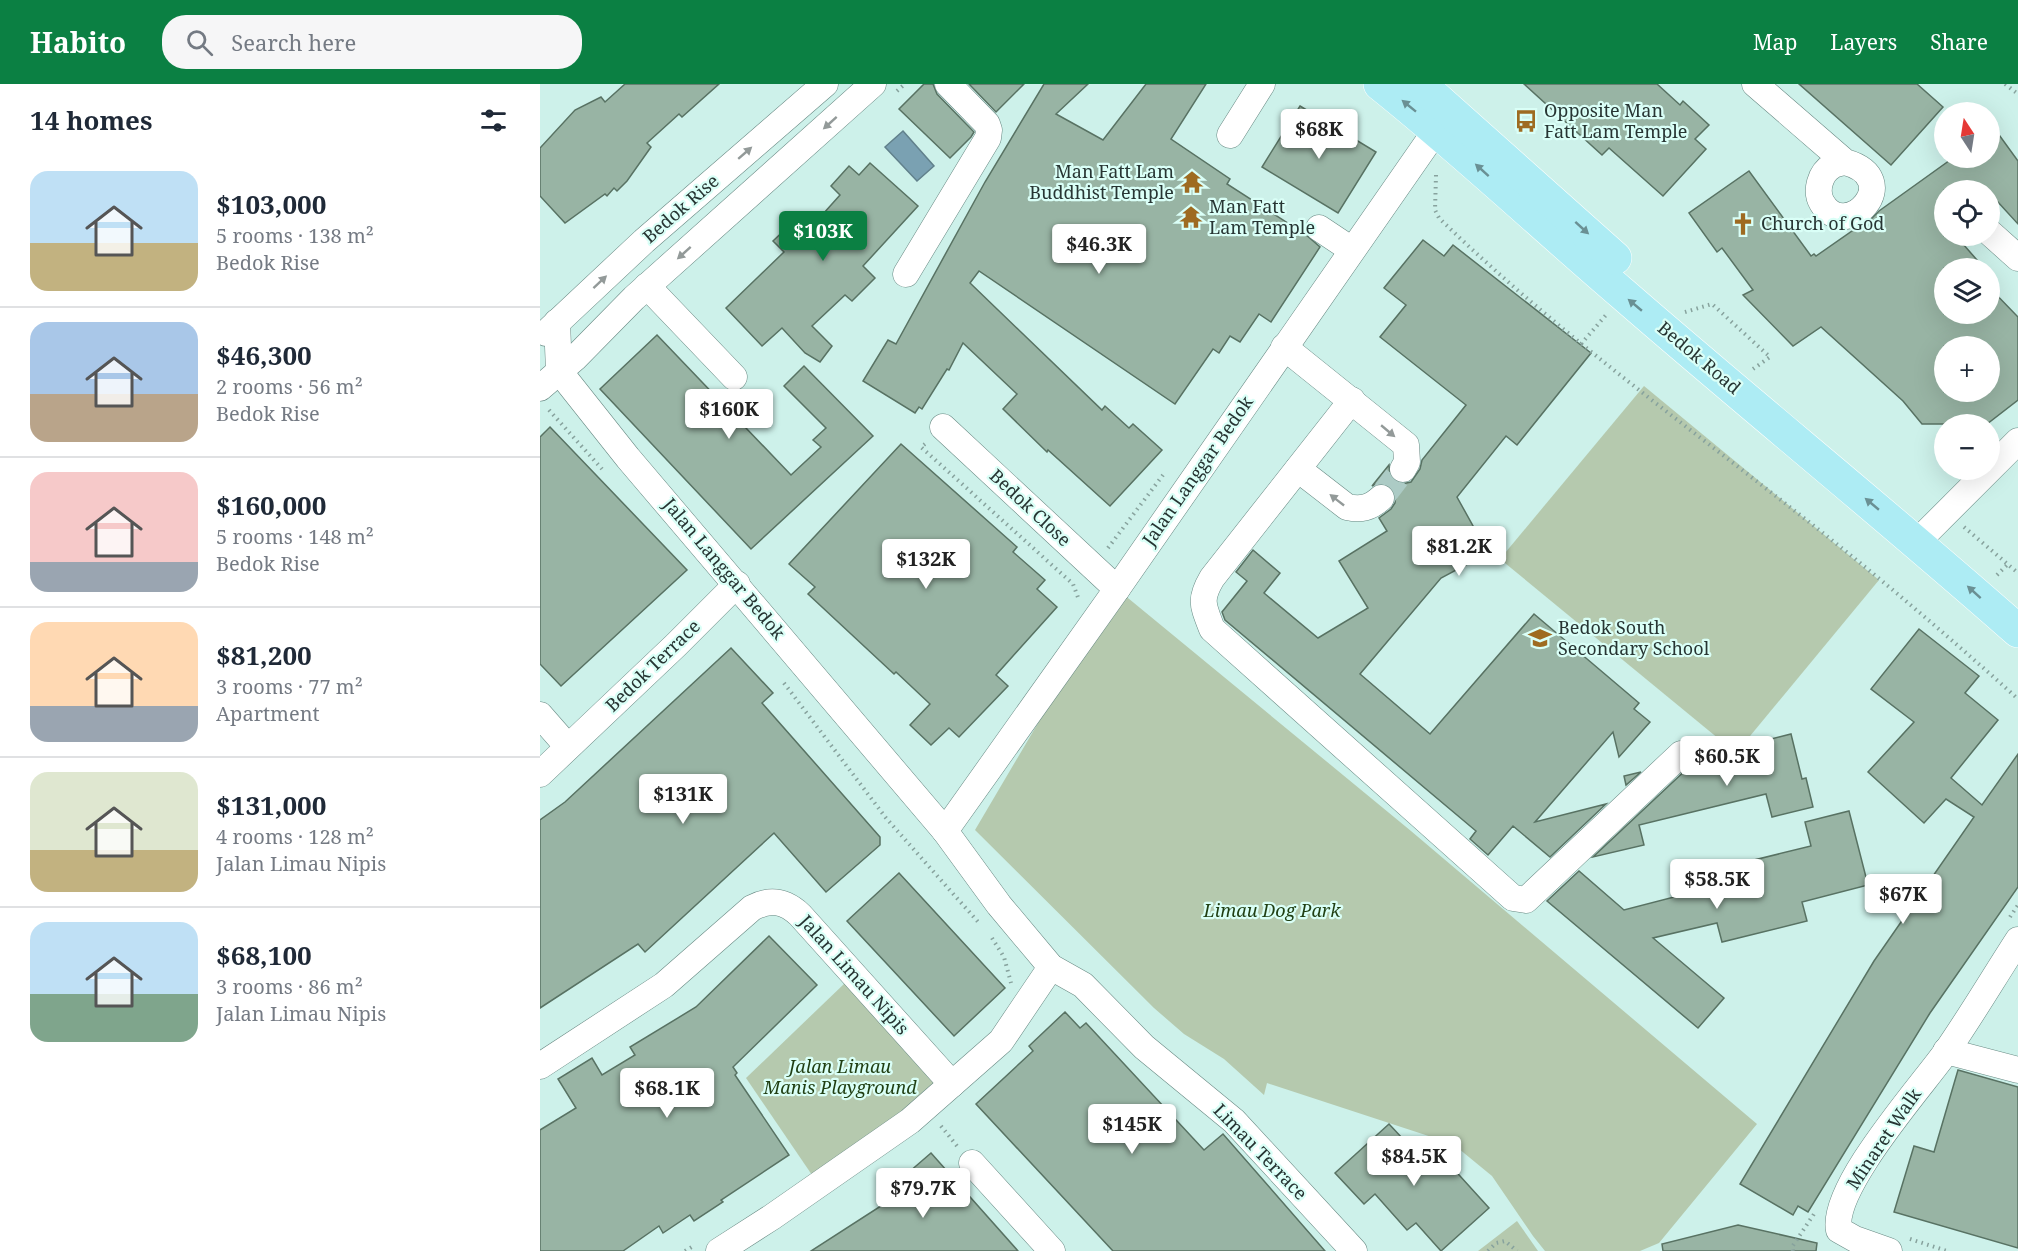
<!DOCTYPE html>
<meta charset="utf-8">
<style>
:root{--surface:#fff;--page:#f6f6f7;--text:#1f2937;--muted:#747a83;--line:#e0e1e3;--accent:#0b8043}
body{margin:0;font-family:"Noto Serif",serif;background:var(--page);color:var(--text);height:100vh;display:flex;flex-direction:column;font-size:22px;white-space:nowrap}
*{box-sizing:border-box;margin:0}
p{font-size:20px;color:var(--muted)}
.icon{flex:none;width:33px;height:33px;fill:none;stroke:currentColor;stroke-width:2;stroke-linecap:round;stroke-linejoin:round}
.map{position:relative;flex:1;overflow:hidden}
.sheet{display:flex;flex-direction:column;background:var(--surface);width:540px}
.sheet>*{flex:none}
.needle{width:39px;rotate:348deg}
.buttons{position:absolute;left:1394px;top:18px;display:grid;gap:12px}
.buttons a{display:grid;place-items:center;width:66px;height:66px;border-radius:50%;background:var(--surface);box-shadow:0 6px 24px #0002;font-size:30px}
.price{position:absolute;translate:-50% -51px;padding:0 14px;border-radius:6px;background:#fff;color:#222;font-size:20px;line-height:39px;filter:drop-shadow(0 2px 3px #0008)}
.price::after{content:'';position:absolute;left:50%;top:36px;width:18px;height:14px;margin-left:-9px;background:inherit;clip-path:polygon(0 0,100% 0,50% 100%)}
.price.selected{background:var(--accent);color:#fff}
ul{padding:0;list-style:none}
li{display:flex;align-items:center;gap:18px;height:150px;padding:0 30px}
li+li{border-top:2px solid var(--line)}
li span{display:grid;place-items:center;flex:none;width:168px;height:120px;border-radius:18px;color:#555}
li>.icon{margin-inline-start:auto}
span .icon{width:72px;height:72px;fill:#fffc;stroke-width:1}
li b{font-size:26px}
h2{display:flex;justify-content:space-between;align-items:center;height:72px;padding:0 30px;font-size:26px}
header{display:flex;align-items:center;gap:36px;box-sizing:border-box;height:84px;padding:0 30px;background:var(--accent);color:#fff}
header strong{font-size:28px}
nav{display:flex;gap:33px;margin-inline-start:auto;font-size:21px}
.search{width:420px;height:54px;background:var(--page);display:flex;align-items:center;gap:15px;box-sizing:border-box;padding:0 21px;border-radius:24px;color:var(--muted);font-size:22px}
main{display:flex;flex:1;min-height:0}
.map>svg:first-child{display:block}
</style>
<header>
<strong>Habito</strong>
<div class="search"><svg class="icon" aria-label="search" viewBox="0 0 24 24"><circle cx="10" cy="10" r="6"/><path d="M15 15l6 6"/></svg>Search here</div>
<nav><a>Map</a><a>Layers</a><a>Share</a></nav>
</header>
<main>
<section class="sheet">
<h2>14 homes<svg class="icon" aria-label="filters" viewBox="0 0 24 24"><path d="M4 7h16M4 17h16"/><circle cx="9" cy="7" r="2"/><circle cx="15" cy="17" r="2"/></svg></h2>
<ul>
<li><span style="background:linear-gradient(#bfe0f5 60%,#c2b280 0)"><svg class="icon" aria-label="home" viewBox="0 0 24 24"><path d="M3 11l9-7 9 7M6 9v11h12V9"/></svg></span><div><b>$103,000</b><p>5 rooms · 138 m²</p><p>Bedok Rise</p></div></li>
<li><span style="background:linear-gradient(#a9c7e8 60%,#b9a48a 0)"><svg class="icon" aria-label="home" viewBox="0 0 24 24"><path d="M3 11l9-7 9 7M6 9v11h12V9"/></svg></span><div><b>$46,300</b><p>2 rooms · 56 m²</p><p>Bedok Rise</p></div></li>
<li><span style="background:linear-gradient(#f6c9c9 75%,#9aa5b1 0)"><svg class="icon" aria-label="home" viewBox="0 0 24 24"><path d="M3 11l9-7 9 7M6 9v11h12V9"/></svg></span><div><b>$160,000</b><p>5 rooms · 148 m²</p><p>Bedok Rise</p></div></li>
<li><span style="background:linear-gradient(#ffd9b3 70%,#9aa5b1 0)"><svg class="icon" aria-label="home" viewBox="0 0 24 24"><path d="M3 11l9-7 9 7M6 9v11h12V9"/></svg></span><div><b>$81,200</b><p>3 rooms · 77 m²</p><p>Apartment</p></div></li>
<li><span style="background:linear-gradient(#dfe7d0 65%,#c2b280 0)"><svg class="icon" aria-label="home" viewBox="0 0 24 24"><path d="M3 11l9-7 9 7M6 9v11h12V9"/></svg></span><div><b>$131,000</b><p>4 rooms · 128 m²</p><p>Jalan Limau Nipis</p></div></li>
<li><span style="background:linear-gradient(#bfe0f5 60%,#7fa58c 0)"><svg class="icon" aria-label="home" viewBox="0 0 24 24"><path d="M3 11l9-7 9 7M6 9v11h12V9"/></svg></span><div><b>$68,100</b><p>3 rooms · 86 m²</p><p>Jalan Limau Nipis</p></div></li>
</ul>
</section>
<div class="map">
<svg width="1478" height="1167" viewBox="0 0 1478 1167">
<rect width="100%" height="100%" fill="#cdf1ea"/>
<g fill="#b5c9ae">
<path d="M1104,302L1339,496L1196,669L960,475Z"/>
<path d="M577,505L871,747L1217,1040L1119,1159L1100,1167H1005L993,1152L952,1092L913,1060L727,999L724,1011L684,975L644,950L614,924L435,746Z"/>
<path d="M305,899L396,1000L362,1029L272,1091L206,994Z"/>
<path d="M977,1137L998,1167H938Z"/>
</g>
<path fill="#7aa1b2" stroke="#61818c" stroke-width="1.5" d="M363,47L394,82L377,97L345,63Z"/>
<g fill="#98b4a4" stroke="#587263" stroke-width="1.5" fill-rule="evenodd">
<path d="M85,0H179L142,33L139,30L107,59L111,63L87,97L77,107L74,104L67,112L65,110L25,139L0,112V64L35,26L61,13L65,18Z"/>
<path d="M384,0H393L397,10L434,48L431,53L410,74L359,25Z"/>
<path d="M429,0H484L456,28Z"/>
<path d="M504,0H548L516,30L563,56L606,0H666L631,55L690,95L687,100L765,150L780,163L731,238L719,230L700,258L690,252L679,269L673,265L635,320L439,187L430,199L562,326L565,322L589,344L593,340L622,366L570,422L508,366L507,368L463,325L477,310L423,259L409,286L407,285L382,325L379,323L375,329L323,297L348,256L356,260L445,98Z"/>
<path d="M984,0H1117L1140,21L1143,17L1169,41L1155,55L1166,65L1123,112L1069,64L1062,71Z"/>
<path d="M1259,0H1377L1403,23L1351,81Z"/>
<path d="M760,22L836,68L798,129L722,83Z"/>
<path d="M1449,37L1478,77V140L1457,117L1449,123V106H1404V152H1416L1444,184H1404V230H1449V203L1478,233V316L1447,340H1382L1363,317L1281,243L1253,262L1203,211L1213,206L1182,164L1177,168L1149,129L1209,87L1271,172L1274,170L1276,172L1315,145L1326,140L1339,127L1413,74H1449ZM1404,262H1449V308H1404Z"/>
<path d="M330,79L378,122L323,182L335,194L312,217L305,211L272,242L292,262L280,278L265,269L242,244L222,262L186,224L244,168L233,157L255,136L266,149L300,111L291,102L309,82L319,91Z"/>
<path d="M883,156L904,172L913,161L1051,269L977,361L966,352L917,413L948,469L901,494L820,590L890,650L994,530L1099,619L1094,625L1110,638L1079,673L1073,648L995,738L1066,720L1010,773L973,742L948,771L930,755L936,747L685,536L682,528L707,497L696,488L713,466L740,489L724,509L778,554L828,524L799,477L847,447L839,434L851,425L855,419L856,411L852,404L847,400L839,399L832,402L849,381L850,392L855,398L862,400L871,398L880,385L882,376L926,321L840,253L866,221L844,204Z"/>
<path d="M117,251L251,391L281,363L273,356L286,344L244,302L264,282L333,352L211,465L60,305Z"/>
<path d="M10,343L147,486L21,602L0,580V353Z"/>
<path d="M361,360L477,463L473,468L505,496L497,505L517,523L456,591L468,602L419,653L409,644L391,661L370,641L390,620L356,588L354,590L268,510L275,503L249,480Z"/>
<path d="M1379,545L1439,592L1425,609L1458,636L1411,694L1442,721L1478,670V803L1390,929L1268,1128L1258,1122L1253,1131L1200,1100L1334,877L1434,733L1406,715L1384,739L1328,688L1374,638L1331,605Z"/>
<path d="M191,564L233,609L222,619L340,753V761L286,808L234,749L105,868L98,860L0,924V736L25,718Z"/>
<path d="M1251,650L1262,695L1266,694L1273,723L1232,733L1226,710L1099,741L1104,761L1053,773L1151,681L1155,674Z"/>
<path d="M1101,688L1086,701L1084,692Z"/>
<path d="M1309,727L1328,801L1262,818L1267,837L1182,858L1177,839L1113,854L1184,914L1158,944L1007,817L1039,787L1084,826L1169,804L1165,788L1271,762L1265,738Z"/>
<path d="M359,789L465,904L414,952L307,837Z"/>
<path d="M229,852L277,901L193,983L197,989L195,991L249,1071L181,1116L183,1118L154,1137L150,1131L123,1149L119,1142L83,1167H0V1046L36,1024L18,995L52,974L62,991L95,971L90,963L156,923Z"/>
<path d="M525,928L540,944L546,939L664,1066L683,1050L785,1167H573L436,1020L493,967L489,962Z"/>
<path d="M1418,986L1478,1003V1164L1354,1128L1374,1062L1394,1068Z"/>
<path d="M849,1040L878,1071L891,1060L949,1124L901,1167L876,1139L867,1146L835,1110L824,1120L795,1089Z"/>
<path d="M391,1069L478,1167H271L344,1120L339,1114Z"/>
<path d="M1198,1141L1277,1159L1276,1167H1123L1122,1160Z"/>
</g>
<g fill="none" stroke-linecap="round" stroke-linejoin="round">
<path stroke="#accbc5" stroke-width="26" stroke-dasharray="26 13" stroke-linecap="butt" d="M841,414L863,385"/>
<g stroke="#688983" stroke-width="27">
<g id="minor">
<path d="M1215,0L1305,78C1367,95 1306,160 1282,119C1275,107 1280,89 1292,82C1295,80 1301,79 1305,78"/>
<path d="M690,51L722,0"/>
<path d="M779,144L812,166"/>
<path d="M1449,148L1478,174"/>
<path d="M366,190L448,54L449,46L447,40L408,0"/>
<path d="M107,202L194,293"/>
<path d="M17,238L19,287L88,374L405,747L459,821L511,883L543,901L604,963L694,1037L814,1167"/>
<path d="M6,249L104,157L285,0"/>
<path d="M744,263L866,361L867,378L863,385"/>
<path d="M0,304L35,274L94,214L333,0"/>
<path d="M812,316L672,494C659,516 663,521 672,545L973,814L986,816L1141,670"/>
<path d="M403,343L577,505"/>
<path d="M758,385L807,423C821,426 830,424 841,414"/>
<path d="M1377,458L1478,357"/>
<path d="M0,631L28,663"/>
<path d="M0,690L136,561L197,500"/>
<path d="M405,747L577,505L906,32"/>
<path d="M1406,967L1478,986"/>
<path d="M0,982L124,901L212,824C231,814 245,817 260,831L412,1000"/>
<path d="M432,1079L512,1167"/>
<path d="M179,1167L232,1133L370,1037L461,957L511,883"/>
<path d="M1349,1167L1315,1155L1299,1146C1290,1105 1381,1003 1406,968C1431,932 1454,893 1478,856"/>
</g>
</g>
<g stroke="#fff" stroke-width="34">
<g id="major">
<path d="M840,0C924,67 1002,141 1084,211C1214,324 1349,433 1478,547"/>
<path d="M880,0L1075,174"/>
</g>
</g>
<g stroke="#87a29d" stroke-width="4" stroke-dasharray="1.5 4.5" stroke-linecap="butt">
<path d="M1465,0L1478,10"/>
<path d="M357,7L365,0"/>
<path d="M896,91L895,126L899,134C1019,251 1157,349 1288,453C1353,505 1416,559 1478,615"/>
<path d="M1145,228L1172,220L1230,273L1213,285"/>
<path d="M1041,260L1066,231"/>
<path d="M9,326L62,385"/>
<path d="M385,360L381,363L533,500L539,516"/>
<path d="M1424,443L1478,489"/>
<path d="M568,464L623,391"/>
<path d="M1457,491L1467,481"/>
<path d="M244,599L346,734L439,839"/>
<path d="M1470,833L1478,821"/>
<path d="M452,854L464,873L471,899"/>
<path d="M401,1042L417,1062"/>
<path d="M1370,1155L1407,1167"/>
<path d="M145,1167L155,1161"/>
<path d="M948,1167L956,1159L965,1157L977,1167"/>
<path d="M1253,1167L1252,1163L1274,1130"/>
</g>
<use href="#minor" stroke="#fff" stroke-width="26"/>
<use href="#major" stroke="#adecf4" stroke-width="33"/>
</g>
<defs><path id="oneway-solid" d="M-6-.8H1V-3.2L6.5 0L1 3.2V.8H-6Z" transform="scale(1.5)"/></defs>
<g fill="#6a9094">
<use href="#oneway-solid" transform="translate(869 22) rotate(-141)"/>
<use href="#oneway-solid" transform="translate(942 86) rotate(-138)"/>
<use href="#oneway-solid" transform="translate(1042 144) rotate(42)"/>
<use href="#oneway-solid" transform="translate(1095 221) rotate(-140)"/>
<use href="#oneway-solid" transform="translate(1332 420) rotate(-140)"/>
<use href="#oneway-solid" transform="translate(1434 508) rotate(-138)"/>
</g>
<g fill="#939a99">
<use href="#oneway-solid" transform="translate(290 39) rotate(138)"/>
<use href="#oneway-solid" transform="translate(205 69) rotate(-41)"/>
<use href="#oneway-solid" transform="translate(144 169) rotate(138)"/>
<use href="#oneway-solid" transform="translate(60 198) rotate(-43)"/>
<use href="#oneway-solid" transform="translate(848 347) rotate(40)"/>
<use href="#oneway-solid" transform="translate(797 416) rotate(-142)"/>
</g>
<defs>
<g id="bus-bare" transform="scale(1.8)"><path d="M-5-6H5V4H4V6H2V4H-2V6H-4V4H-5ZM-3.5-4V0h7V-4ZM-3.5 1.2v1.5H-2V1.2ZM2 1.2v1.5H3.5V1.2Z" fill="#9e6b21" stroke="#dafff7" stroke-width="2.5" paint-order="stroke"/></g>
<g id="temple-bare" transform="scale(1.8)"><path d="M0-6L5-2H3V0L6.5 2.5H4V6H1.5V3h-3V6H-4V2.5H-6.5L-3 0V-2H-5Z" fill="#9e6b21" stroke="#dafff7" stroke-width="2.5" paint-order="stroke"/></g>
<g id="church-bare" transform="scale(1.8)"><path d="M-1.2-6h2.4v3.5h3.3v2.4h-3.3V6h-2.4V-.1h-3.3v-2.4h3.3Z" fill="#9e6b21" stroke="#dafff7" stroke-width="2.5" paint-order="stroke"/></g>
<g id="school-bare" transform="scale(1.8)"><path d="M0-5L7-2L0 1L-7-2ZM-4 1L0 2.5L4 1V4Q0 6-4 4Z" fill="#9e6b21" stroke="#dafff7" stroke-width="2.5" paint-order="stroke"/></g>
</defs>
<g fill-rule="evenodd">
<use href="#bus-bare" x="986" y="37"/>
<use href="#temple-bare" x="652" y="98"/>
<use href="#temple-bare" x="651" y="133"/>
<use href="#church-bare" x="1203" y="140"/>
<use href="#school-bare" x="1000" y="554"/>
</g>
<g text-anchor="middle" stroke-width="4.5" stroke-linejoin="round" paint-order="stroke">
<g font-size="18" fill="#273533" stroke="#dafff7" text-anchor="start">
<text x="1004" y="33">Opposite Man<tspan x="1004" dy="21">Fatt Lam Temple</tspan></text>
<text x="634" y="94" text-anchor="end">Man Fatt Lam<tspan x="634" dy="21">Buddhist Temple</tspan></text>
<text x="669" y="129">Man Fatt<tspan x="669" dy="21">Lam Temple</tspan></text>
<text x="1221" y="146">Church of God</text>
<text x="1018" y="550">Bedok South<tspan x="1018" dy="21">Secondary School</tspan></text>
</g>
<g font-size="18" fill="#273533" stroke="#dafff7">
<text transform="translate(141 125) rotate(-41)" y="6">Bedok Rise</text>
<text transform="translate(1159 274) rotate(40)" y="6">Bedok Road</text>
<text transform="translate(658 387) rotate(-55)" y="6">Jalan Langgar Bedok</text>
<text transform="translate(490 424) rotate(43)" y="6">Bedok Close</text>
<text transform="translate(184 485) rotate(50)" y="6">Jalan Langgar Bedok</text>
<text transform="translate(113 582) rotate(-44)" y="6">Bedok Terrace</text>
<text transform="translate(314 891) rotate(48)" y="6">Jalan Limau Nipis</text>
<text transform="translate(1344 1055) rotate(-56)" y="6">Minaret Walk</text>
<text transform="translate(720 1068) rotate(46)" y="6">Limau Terrace</text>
</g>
<g font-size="18" font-style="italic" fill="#1f3e12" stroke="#dafff7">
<text x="732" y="833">Limau Dog Park</text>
<text x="300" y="989">Jalan Limau<tspan x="300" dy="21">Manis Playground</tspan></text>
</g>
</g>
</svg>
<div class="buttons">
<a><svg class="needle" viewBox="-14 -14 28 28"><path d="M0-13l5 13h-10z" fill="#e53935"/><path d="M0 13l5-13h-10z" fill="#747a83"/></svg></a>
<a><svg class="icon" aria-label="locate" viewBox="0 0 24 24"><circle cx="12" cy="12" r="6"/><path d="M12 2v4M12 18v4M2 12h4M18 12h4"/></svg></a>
<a><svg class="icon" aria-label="layers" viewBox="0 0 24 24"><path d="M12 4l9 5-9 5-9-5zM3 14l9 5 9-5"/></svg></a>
<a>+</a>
<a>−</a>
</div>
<b class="price" style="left:779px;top:76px">$68K</b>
<b class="price selected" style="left:283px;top:178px">$103K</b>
<b class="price" style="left:559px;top:191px">$46.3K</b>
<b class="price" style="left:189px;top:356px">$160K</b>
<b class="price" style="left:919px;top:493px">$81.2K</b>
<b class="price" style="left:386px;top:506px">$132K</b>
<b class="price" style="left:1187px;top:703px">$60.5K</b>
<b class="price" style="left:143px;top:741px">$131K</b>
<b class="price" style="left:1177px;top:826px">$58.5K</b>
<b class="price" style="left:1363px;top:841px">$67K</b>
<b class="price" style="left:127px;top:1035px">$68.1K</b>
<b class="price" style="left:592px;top:1071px">$145K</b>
<b class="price" style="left:874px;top:1103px">$84.5K</b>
<b class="price" style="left:383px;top:1135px">$79.7K</b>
</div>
</main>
